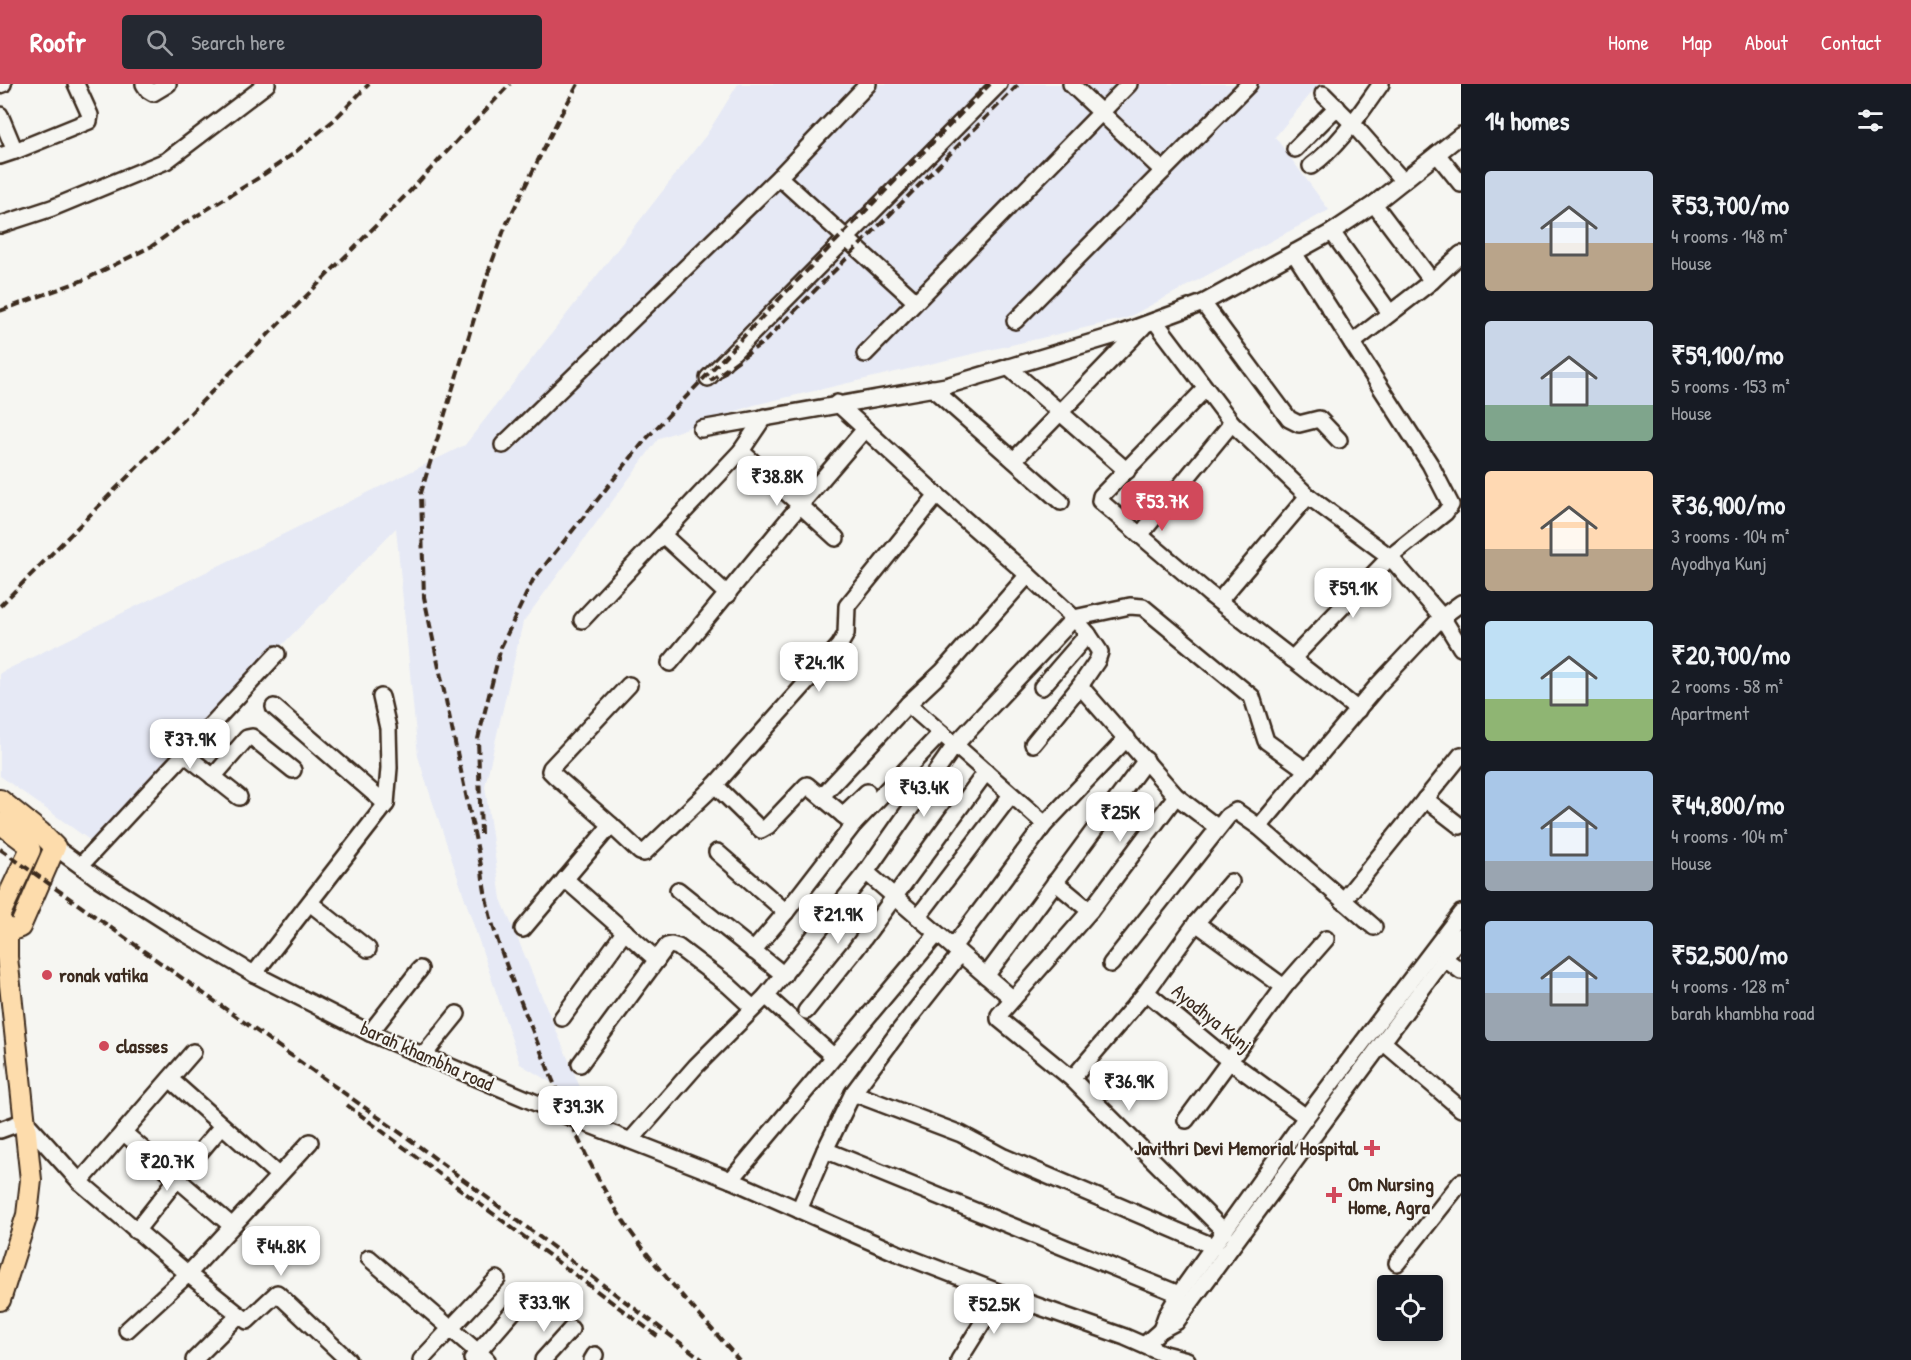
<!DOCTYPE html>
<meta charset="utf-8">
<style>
:root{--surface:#171b24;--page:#242831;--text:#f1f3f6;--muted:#9ea1a6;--accent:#d1495b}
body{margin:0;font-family:"Patrick Hand",sans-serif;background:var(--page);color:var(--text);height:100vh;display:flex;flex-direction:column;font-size:22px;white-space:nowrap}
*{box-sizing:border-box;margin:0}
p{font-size:20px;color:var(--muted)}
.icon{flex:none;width:33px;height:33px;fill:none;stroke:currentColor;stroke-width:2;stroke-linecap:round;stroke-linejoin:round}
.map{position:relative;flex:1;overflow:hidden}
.panel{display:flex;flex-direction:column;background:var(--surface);width:450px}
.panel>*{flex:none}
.tools{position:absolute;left:1377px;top:1191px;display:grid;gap:12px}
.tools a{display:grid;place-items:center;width:66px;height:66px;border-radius:6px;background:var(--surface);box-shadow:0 3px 9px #0003;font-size:30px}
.price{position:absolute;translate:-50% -51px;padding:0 14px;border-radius:12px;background:#fff;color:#222;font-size:20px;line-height:39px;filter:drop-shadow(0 2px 3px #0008)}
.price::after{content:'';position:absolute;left:50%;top:36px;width:18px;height:14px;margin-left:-9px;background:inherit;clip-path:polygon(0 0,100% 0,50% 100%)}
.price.current{background:var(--accent);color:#fff}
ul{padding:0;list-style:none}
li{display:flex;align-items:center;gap:18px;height:150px;padding:0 24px}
li span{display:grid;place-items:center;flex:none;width:168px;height:120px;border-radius:6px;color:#555}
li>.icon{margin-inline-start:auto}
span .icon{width:72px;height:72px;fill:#fffc;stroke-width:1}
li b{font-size:26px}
h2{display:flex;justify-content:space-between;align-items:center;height:72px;padding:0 24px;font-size:26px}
header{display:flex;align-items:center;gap:36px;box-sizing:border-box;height:84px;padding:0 30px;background:var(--accent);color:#fff}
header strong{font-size:28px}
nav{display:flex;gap:33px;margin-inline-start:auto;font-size:21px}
.search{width:420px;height:54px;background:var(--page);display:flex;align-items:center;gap:15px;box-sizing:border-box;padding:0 21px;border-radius:6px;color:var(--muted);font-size:22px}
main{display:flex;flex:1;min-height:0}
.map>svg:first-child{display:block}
</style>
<header>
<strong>Roofr</strong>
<div class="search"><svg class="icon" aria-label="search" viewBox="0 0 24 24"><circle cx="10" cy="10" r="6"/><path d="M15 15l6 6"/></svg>Search here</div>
<nav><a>Home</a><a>Map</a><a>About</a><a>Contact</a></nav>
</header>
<main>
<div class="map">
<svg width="1461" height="1276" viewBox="0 0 1461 1276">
<rect width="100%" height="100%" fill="#f6f6f2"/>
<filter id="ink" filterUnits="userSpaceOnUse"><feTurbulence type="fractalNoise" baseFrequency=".0167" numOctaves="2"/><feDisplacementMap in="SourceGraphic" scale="12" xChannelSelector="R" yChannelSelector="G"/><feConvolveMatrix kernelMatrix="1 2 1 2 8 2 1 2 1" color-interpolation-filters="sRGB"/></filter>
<g filter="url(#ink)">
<path fill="#e6e9f5" d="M738,0H1319L1275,53L1329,126L1127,234L754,321L659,354L523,538L485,702L501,815L587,1020L520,980L425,695L418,672L396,444L91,757L0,692V589L465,361L707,50Z"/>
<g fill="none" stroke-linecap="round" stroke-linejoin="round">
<g stroke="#3b2a1e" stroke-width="20">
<g id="minor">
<path d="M144,0L148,6L153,9L168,0"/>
<path d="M1071,0L1163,87"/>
<path d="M0,1L3,0"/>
<path d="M1323,10L1352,39L1403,97"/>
<path d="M0,31L15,67L0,72"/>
<path d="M1295,65L1337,23"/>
<path d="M15,67L89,37L90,31L76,0"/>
<path d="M1437,70L1461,100"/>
<path d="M1311,82C1340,61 1360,29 1381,0"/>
<path d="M779,93L915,217"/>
<path d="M1374,120L1432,197"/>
<path d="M0,141L52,124L166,77L267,0"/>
<path d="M1332,148L1390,229"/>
<path d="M1203,219L1289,335L1299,340L1319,335L1339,356"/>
<path d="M1015,237L1249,0"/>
<path d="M1155,237L1232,339L1308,412L1390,473L1442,533L1461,564"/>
<path d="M1352,259L1432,197L1461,170"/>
<path d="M865,270L1129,0"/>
<path d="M1008,283L1127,387"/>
<path d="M708,294L999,0"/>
<path d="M932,304L1061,418"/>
<path d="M1205,305L1101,412L1100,417L1208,509L1358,626"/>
<path d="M837,319L937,411L1028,491L1074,534L955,661L1045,740"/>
<path d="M701,345L946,302L1116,251L1203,219L1332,148L1374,120L1461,51"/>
<path d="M503,361L779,93L868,0"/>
<path d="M741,367L836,454"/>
<path d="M1014,376L1143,243"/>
<path d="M663,451L728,511"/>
<path d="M1140,451L1232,339"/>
<path d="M1219,517L1308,412"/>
<path d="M1074,534L1130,522L1143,523L1252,613L1266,657L1306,686"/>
<path d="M1074,534L1088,550L1100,568L1097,577L1080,602"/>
<path d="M582,536L741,367L764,333"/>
<path d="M1292,575L1390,473L1445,429L1451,421L1430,380L1294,169"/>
<path d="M670,579L800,421L865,345"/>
<path d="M1042,603L1088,550"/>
<path d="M274,623L386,720"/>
<path d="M1033,660L1080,602L1176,712L1218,744"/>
<path d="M183,669L239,713"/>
<path d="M213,693L247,654L252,653L293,686"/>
<path d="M715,701L761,746L768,742L807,701L854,740L786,828L753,867"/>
<path d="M822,712L908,620L943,587L1028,491"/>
<path d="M1425,715L1460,742"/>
<path d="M843,731L867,708"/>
<path d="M854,740L941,649L908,620"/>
<path d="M611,741L640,768L644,769L715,701L839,562L846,550L847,522L937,411"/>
<path d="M1259,743L1378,601L1442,533L1461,519"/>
<path d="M55,763L96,793L176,844L254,890L370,949L567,1032L731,1096L897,1169L1001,1209L1125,1253L1164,1270L1187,1276"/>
<path d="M717,768L786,828"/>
<path d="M81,781L277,570"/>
<path d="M866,788L1013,915L1090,827L1055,798"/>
<path d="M565,795L657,876"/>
<path d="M678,806L784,891"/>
<path d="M1343,817L1461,671"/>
<path d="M310,819L368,865"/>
<path d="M1090,827L1176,712"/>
<path d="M918,833L1011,711"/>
<path d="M1196,839L1284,903"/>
<path d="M523,845L611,741L554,691L550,687L551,684L629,601"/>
<path d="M953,863L1045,740L1127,654"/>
<path d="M1445,875L1461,887"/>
<path d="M1111,880L1228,732L1236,727L1259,743L1374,843"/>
<path d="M254,890L386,720L389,684L388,644L381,613"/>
<path d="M986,892L1146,676"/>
<path d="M1146,908L1231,978L1306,1033"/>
<path d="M766,912L866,788L955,661L941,649"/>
<path d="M1013,915L999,931V935L1072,995L1225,1148"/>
<path d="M806,927L856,865L986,688"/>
<path d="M562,934L625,847"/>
<path d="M370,949L420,885"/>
<path d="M1383,958L1461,1025"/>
<path d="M193,968L80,1098L188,1190L310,1058"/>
<path d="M423,972L457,930"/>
<path d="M580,980L667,862L671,861L678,863L728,901L753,924"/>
<path d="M170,995L278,1091"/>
<path d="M1072,995L1146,908L1196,839L1231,798"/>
<path d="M853,1009L961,1050L1004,1073L1215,1163"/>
<path d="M1186,1036L1284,903L1326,855"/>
<path d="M0,1046L25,1037L80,1098"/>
<path d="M123,1048L232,1142"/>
<path d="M631,1056L696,982L766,912L833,972"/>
<path d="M825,1066L1179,1210"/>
<path d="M731,1096L937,850"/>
<path d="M799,1126L825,1066L853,1009L900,946L960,870"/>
<path d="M136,1147L177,1095L222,1042"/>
<path d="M369,1174L487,1276"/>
<path d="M1397,1179L1461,1098"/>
<path d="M127,1246L188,1190L247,1237L277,1209L348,1276"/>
<path d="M1161,1246L1166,1232L1179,1210L1306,1033L1461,829"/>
<path d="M1144,1261L1161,1246L1176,1238L1461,852"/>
<path d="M472,1275L525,1214"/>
<path d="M194,1276L239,1231"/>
<path d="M421,1276L497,1195"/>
<path d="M543,1276L571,1245"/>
<path d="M592,1276L595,1271"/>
<path d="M959,1276L1001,1209"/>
</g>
</g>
<g stroke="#3b2a1e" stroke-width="24">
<g id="major">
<path d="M0,716L40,748L55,763L20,843L7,848"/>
<path d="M0,739L28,760L30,766L0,830"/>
<path d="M0,835L7,848V873L31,1096L27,1131L0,1216"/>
</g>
</g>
<use href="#minor" stroke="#f6f6f2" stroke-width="15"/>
<use href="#major" stroke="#fddcac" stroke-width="20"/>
<g stroke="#3b2a1e" stroke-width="4" stroke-dasharray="9 4.5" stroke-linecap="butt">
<path d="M578,0L559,34L506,141L489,186L426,392L421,409L424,513L482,786C487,839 509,888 529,938C558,1009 586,1083 630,1147C663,1193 702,1233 739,1276"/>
<path d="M0,227L86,195L152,162L180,142L260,93L293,70L334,36L369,0"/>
<path d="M710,297L765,257L1019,0"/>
<path d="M0,522L411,106L510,0"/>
<path d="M481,750L478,655L501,563L533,496L646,355L784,210L990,0"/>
<path d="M0,765L416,1060L703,1276"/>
<path d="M347,1021L660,1254"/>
</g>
</g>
</g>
<g fill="#d1495b" stroke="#f6f6f2" stroke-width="2">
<circle cx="47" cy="891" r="6"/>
<circle cx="104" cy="962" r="6"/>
<path d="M1369 1055h6v6h6v6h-6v6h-6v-6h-6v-6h6z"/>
<path d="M1331 1102h6v6h6v6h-6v6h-6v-6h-6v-6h6z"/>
</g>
<g text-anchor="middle" stroke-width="4.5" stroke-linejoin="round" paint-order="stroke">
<g font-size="20" font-weight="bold" fill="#3b2a1e" stroke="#f6f6f2" text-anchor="start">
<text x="59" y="898">ronak vatika</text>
<text x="116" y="969">classes</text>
<text x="1358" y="1071" text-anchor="end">Javithri Devi Memorial Hospital</text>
<text x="1348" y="1107">Om Nursing<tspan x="1348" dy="23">Home, Agra</tspan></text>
</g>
<g font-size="20" fill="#3b2a1e" stroke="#f6f6f2">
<text transform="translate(1212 934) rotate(39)" y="7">Ayodhya Kunj</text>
<text transform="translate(427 972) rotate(24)" y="7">barah khambha road</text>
</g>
</g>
</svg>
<div class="tools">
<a><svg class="icon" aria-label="locate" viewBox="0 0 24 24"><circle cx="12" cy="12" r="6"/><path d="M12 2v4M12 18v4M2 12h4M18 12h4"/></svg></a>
</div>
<b class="price" style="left:777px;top:423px">₹38.8K</b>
<b class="price current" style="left:1162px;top:448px">₹53.7K</b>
<b class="price" style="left:1353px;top:535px">₹59.1K</b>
<b class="price" style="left:819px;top:609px">₹24.1K</b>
<b class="price" style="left:190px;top:686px">₹37.9K</b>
<b class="price" style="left:924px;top:734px">₹43.4K</b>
<b class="price" style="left:1120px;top:759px">₹25K</b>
<b class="price" style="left:838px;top:861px">₹21.9K</b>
<b class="price" style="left:1129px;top:1028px">₹36.9K</b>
<b class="price" style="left:578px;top:1053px">₹39.3K</b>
<b class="price" style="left:167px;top:1108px">₹20.7K</b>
<b class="price" style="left:281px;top:1193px">₹44.8K</b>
<b class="price" style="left:544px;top:1249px">₹33.9K</b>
<b class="price" style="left:994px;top:1251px">₹52.5K</b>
</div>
<section class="panel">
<h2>14 homes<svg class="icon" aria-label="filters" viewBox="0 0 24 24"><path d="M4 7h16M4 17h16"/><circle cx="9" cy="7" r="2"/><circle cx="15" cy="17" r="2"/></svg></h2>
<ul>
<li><span style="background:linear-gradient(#c9d6e8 60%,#b9a48a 0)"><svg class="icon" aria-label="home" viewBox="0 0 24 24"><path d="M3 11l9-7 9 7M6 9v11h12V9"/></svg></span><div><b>₹53,700/mo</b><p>4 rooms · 148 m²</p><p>House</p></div></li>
<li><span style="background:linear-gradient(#c9d6e8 70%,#7fa58c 0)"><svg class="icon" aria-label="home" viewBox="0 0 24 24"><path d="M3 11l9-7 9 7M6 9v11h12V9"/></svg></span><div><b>₹59,100/mo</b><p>5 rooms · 153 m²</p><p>House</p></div></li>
<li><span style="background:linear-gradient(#ffd9b3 65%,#b9a48a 0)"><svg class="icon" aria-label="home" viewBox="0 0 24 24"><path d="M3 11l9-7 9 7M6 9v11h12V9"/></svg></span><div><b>₹36,900/mo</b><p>3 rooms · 104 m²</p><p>Ayodhya Kunj</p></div></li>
<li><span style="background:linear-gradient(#bfe0f5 65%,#8fb573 0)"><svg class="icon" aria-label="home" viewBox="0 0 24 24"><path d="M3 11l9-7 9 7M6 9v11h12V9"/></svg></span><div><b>₹20,700/mo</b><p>2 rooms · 58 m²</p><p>Apartment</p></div></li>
<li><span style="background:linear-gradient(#a9c7e8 75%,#9aa5b1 0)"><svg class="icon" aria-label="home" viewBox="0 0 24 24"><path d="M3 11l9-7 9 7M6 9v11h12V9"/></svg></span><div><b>₹44,800/mo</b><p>4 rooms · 104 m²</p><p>House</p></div></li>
<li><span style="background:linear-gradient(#a9c7e8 60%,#9aa5b1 0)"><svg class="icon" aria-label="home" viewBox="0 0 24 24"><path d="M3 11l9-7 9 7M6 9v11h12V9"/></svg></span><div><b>₹52,500/mo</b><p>4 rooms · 128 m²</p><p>barah khambha road</p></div></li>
</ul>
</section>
</main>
